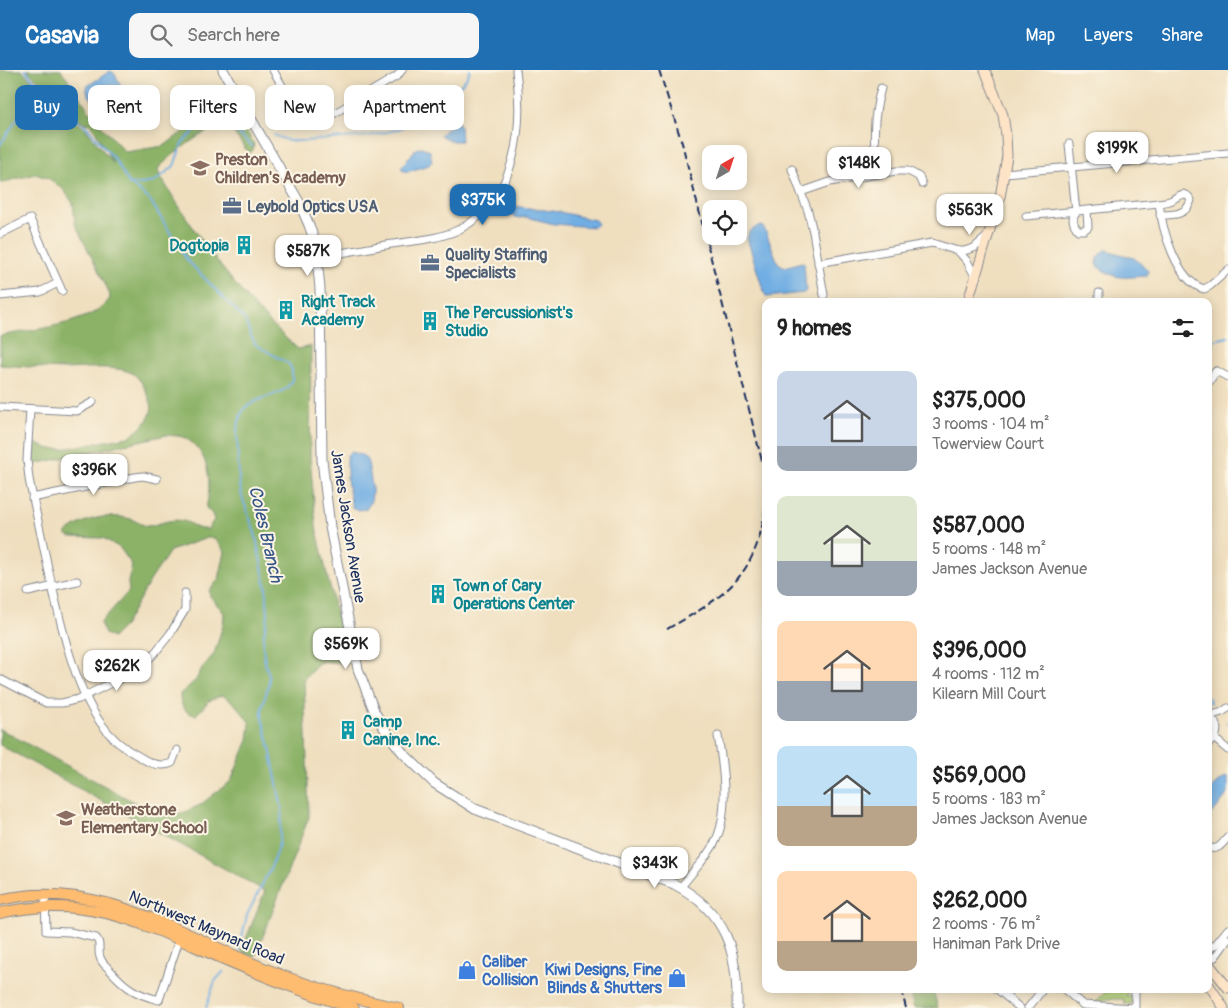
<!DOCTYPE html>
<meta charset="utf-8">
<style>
:root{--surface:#fff;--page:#f6f6f6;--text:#222;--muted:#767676;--accent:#1f6fb2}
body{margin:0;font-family:Pangolin,sans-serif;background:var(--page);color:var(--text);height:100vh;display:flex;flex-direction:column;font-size:19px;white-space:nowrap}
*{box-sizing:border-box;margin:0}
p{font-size:16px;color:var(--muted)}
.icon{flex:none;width:28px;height:28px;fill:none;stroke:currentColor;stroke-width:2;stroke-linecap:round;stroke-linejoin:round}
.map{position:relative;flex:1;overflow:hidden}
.panel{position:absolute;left:762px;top:228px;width:450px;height:695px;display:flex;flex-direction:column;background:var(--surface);border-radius:10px;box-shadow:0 2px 12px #0003}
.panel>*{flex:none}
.top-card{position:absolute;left:15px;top:15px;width:475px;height:45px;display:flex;gap:10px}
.needle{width:32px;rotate:39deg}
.fabs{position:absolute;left:702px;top:75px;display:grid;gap:10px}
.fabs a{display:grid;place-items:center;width:45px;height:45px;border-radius:10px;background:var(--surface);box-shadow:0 2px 12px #0003;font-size:25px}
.price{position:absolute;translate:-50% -42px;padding:0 11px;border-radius:10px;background:#fff;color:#222;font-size:16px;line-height:32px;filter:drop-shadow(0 1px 2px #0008)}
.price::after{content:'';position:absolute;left:50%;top:30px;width:15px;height:11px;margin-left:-8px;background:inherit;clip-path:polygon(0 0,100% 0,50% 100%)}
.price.selected{background:var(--accent);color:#fff}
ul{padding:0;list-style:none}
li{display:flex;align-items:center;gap:15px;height:125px;padding:0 15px}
li span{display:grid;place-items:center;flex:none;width:140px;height:100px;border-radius:10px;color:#555}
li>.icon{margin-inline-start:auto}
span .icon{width:60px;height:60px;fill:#fffc;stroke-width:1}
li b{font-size:21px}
h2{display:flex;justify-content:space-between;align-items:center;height:60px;padding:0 15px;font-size:21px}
.tag{padding:0 18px;border-radius:10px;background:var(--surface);box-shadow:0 2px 12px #0003;font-size:18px;line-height:45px}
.tag.selected{background:var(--accent);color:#fff}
header{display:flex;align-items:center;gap:30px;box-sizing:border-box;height:70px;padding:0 25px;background:var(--accent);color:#fff}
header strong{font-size:24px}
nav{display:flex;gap:28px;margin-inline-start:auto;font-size:18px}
.search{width:350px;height:45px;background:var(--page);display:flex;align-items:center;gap:12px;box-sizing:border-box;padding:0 18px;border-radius:10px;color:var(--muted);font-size:19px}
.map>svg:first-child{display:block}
</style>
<header>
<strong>Casavia</strong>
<div class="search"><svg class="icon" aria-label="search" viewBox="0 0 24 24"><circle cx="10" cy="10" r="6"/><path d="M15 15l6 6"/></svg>Search here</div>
<nav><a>Map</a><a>Layers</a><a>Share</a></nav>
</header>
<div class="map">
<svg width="1228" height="938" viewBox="0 0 1228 938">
<rect width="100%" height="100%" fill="#fcf5e5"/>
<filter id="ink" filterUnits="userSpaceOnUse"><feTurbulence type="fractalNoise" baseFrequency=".02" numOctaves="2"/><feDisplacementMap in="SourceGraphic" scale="10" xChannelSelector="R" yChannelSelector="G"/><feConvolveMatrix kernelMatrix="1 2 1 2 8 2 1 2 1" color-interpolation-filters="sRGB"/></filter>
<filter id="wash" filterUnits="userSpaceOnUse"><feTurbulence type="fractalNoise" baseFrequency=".0096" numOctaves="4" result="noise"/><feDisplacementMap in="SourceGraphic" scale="20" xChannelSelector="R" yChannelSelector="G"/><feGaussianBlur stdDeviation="1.12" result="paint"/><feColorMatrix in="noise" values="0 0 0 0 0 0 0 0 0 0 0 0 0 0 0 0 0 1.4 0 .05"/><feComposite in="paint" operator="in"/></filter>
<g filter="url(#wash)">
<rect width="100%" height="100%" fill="#efdfbf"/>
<path fill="#b0cf76" stroke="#667f6a" d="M1108,919L1111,921L1113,919H1127V927H1132L1131,934H1124V929H1103V933L1096,932Z"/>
<g fill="#8cb267" stroke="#547062">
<path d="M0,0H21L39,17L55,37L85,58L113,93L92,55L83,52L58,35L46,18L27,0H61L95,49L125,82L164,76L188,58L224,22L254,74L253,80L250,83C241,76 236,62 226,57C213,51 166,89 158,99L159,104C199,170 239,227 298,279L311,276L310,388L316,456L347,592C319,595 326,582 304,609L309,747L255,887L241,881L265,821L0,675V659L132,731L162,744L173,745L185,742L200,735L231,711L248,670L250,653C242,642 234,631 222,625L209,631L196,645C185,644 180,636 180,624L196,610L202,598L214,584L223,555L224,543L210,526L209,521L219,509L225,482L215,468H207L170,481L150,511L124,556L112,568L105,564L100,553L129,521L128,512L132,495L120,478L103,468L70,467L65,464C83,448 107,443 131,449C136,451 143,456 149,456C160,454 171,448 183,451C194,453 193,460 208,459L214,450L212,444L206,438C212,413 210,382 185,368C179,365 172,366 166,365L35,394C32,389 32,378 35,373L50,379H63L128,367C140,360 157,345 150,330C147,323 143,313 137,307C124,293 80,299 62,299C41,298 21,296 0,295V266C28,260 96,254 110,228L109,222L75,154L73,133L62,118L48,108L35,104L0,113Z"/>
<path d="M909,919H933L938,938H914Z"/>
</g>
<g fill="#71aee3" stroke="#466ea0">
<path d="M110,1L114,3L121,15L113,22L103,36H97L88,24L86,17Z"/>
<path d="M458,52L460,56L461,71H450L440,65L450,55Z"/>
<path d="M422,77L430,81L432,91L429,95L407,102L402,100V96L416,79Z"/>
<path d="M513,136L560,142L595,150L598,154L593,157L554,154L526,147L519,148L513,146L510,142Z"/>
<path d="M758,156H762L765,160L778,193L785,197L802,192L804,193L806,221L804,223L767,227L764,223L747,168L749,162Z"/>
<path d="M1106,180L1134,188L1148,200L1147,206C1124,207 1117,211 1097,196C1097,189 1099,182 1106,180Z"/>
<path d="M351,382C359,384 365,384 368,393C370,407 377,428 366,439L358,440L352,438L347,409V385Z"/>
<path d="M1228,706V723L1216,739L1209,745V721L1224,708Z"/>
</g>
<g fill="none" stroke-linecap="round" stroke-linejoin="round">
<g stroke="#71aee3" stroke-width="2">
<path d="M25,0L59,39L85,55L116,91L128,112L150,130L187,190L245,250L251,266L256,275L289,294L292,300V310L287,318L280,322L256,331L246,337L241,344L237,360L239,410L242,427L255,463L266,517L268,545L264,563L263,577L265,593L269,605V613L262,638V647L270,678L282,740L279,774L271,797L247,845L239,880"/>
<path d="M274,65L289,71H304L369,66L396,60L444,36L467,7L470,0"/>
<path d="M0,75L23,40L29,19L34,10"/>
<path d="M130,114H142L154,112L174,96L182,73L198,58L226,52L252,76"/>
<path d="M1209,271L1228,267"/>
<path d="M1209,628L1210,633"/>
<path d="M1227,653H1228"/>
<path d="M206,938L215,911L224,901"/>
</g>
</g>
</g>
<g filter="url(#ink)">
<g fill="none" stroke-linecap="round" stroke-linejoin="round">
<g stroke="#85878e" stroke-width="9">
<g id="minor">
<path d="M273,0L299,45C308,53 317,52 328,47L397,6L402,0"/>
<path d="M1069,74L1076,142C1071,148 1073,154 1078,160H1084L1088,157L1087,141"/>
<path d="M792,99L808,141L813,162L824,225"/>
<path d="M1005,103L1228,83"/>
<path d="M879,104C872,75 873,47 881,18"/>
<path d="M801,122L830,112L896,101H908L914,104L919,107L922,114"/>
<path d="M1159,133C1162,158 1176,211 1204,219L1210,216L1228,200"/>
<path d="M1026,146L1159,133C1163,132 1169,132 1172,130C1180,125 1185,120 1191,130C1187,145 1174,145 1160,145"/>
<path d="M0,164L30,149L62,221"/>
<path d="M958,181L967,191L976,208"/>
<path d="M318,186C340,184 363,179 386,175C410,171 438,170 460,159C517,129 524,57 516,0"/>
<path d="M818,193L932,173L958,181H964L974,178L988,166"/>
<path d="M1099,223V231"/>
<path d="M0,226L40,222L58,213"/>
<path d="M1209,312L1216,301L1228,307"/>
<path d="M0,337L77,341L93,332"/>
<path d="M30,339L27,390L29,409C35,439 42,468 48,498C59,546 72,612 100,652C110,667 124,679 140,687C149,693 161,698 172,693L177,680"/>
<path d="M32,428L135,407L143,406L157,409"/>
<path d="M28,522L77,511"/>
<path d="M0,609L46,633H62L79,629L125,606L144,593L153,585L170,564L185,540V523"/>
<path d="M1209,646C1219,654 1220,665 1209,673"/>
<path d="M1209,646L1222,642L1228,638"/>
<path d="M1215,669L1228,680"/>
<path d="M1209,777C1217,782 1223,773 1228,767"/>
<path d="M681,817C692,802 707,788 715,772C730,743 723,696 718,666"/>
<path d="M45,824L46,861L70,862L96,868C102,874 97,879 100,887C101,892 106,896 109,899C126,918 135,924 159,930L179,870"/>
<path d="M1209,879L1216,874L1228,859"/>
<path d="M1209,889L1215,887L1228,869"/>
<path d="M997,919L1020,938"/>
<path d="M1064,919L1083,935L1135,938V919"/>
<path d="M1028,938L1043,919"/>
</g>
</g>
<g stroke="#85878e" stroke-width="11">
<path id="tertiary" d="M223,0L299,132L309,155L316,175L320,219L322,390L330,457L358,599L375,643L388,664L403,683L434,713L475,739L674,814C727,842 738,882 737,938"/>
</g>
<g stroke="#85878e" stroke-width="11">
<g id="secondary">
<path d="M968,231L1000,127L1007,86L1006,65L1003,45L985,0"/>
<path d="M1209,894L1228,918"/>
<path d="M1209,915L1224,938"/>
</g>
</g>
<g stroke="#85878e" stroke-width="12">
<g id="primary">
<path d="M0,830C97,806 185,867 271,901C312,918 356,929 399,938"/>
<path d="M0,843C91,823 145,855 226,890C268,908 310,925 354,938"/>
</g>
</g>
<use href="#minor" stroke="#fff" stroke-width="7"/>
<use href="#tertiary" stroke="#fff" stroke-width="9"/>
<use href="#secondary" stroke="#fee4c6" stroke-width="9"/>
<use href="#primary" stroke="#fdbc70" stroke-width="10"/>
<g stroke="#1b2f5e" stroke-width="2" stroke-dasharray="8 4" stroke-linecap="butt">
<path d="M659,0L682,73L766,407"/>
<path d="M763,401L766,424"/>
<path d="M667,559C727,526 758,505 766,432"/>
<path d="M901,919L906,938"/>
</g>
</g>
</g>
<defs>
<g id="school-bare" transform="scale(1.5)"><path d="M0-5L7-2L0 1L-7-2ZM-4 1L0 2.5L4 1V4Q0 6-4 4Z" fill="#8d6e63" stroke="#fcf5e5" stroke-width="2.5" paint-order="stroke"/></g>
<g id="office-bare" transform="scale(1.5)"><path d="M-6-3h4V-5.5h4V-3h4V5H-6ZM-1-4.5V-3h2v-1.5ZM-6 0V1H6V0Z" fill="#5c6f8a" stroke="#fcf5e5" stroke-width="2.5" paint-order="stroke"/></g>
<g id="building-bare" transform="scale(1.5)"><path d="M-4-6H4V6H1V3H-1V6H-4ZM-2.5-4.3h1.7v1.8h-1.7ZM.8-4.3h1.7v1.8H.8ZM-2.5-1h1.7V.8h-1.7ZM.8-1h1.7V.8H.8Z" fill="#0f9aa8" stroke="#fcf5e5" stroke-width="2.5" paint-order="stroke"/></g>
<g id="shop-bare" transform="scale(1.5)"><path d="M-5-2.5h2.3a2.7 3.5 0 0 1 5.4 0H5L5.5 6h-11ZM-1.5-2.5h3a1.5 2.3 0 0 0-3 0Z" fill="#3f7fe0" stroke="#fcf5e5" stroke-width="2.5" paint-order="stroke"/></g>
</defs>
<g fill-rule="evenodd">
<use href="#school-bare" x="200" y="98"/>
<use href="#office-bare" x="232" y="136"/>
<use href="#building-bare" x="244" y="175"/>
<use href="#office-bare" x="430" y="193"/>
<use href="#building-bare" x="286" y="240"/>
<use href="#building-bare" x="430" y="251"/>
<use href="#building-bare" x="438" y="524"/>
<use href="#building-bare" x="348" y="660"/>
<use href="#school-bare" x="66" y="748"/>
<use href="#shop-bare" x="467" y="900"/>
<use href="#shop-bare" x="677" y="908"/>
</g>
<g text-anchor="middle" stroke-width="4" stroke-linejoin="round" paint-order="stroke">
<g font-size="16" font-weight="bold" fill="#785e54" stroke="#fcf5e5" text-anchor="start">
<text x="215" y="95">Preston<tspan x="215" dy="18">Children's Academy</tspan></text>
<text x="81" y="745">Weatherstone<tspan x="81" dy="18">Elementary School</tspan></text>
</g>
<g font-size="16" font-weight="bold" fill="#4e5e75" stroke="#fcf5e5" text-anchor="start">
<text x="247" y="142">Leybold Optics USA</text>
<text x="445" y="190">Quality Staffing<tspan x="445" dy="18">Specialists</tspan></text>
</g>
<g font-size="16" font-weight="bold" fill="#0d838f" stroke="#fcf5e5" text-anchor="start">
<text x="229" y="181" text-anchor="end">Dogtopia</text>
<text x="301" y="237">Right Track<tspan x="301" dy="18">Academy</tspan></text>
<text x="445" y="248">The Percussionist's<tspan x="445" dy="18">Studio</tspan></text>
<text x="453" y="521">Town of Cary<tspan x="453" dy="18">Operations Center</tspan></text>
<text x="363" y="657">Camp<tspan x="363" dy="18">Canine, Inc.</tspan></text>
</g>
<g font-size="16" fill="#1b2f5e" stroke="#fcf5e5">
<text transform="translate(349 456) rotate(81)" y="6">James Jackson Avenue</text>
<text transform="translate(207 857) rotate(23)" y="6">Northwest Maynard Road</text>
</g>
<g font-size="16" font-weight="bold" fill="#366cbe" stroke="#fcf5e5" text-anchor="start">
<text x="482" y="897">Caliber<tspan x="482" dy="18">Collision</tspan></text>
<text x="662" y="905" text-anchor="end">Kiwi Designs, Fine<tspan x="662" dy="18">Blinds &amp; Shutters</tspan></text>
</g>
<g font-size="18" font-style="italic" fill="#355586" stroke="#fcf5e5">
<text transform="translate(266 464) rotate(77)" y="6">Coles Branch</text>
</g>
</g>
</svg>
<div class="fabs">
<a><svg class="needle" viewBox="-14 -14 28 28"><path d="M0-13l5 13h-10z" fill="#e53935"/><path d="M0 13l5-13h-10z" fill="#767676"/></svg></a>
<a><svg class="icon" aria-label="locate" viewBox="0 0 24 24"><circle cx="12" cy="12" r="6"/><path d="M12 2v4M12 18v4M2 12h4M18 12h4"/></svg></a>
</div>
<b class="price" style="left:1117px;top:104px">$199K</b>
<b class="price" style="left:859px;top:119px">$148K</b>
<b class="price selected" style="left:483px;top:156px">$375K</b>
<b class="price" style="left:970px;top:166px">$563K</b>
<b class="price" style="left:308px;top:207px">$587K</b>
<b class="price" style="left:94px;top:426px">$396K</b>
<b class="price" style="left:346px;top:600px">$569K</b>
<b class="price" style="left:117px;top:622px">$262K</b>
<b class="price" style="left:655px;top:819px">$343K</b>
<div class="top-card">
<a class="tag selected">Buy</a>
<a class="tag">Rent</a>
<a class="tag">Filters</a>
<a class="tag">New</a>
<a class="tag">Apartment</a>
</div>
<section class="panel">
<h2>9 homes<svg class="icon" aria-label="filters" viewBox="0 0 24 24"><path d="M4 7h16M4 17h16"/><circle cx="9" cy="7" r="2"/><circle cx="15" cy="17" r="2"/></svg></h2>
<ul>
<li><span style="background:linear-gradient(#c9d6e8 75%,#9aa5b1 0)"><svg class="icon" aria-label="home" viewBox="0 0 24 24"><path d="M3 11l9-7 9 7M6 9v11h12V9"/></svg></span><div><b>$375,000</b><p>3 rooms · 104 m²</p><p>Towerview Court</p></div></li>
<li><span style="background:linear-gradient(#dfe7d0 65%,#9aa5b1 0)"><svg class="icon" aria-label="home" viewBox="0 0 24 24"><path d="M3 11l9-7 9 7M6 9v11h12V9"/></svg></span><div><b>$587,000</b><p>5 rooms · 148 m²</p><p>James Jackson Avenue</p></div></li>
<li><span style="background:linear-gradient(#ffd9b3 60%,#9aa5b1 0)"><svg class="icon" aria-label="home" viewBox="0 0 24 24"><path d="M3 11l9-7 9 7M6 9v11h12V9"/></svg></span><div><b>$396,000</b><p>4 rooms · 112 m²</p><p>Kilearn Mill Court</p></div></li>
<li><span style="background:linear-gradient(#bfe0f5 60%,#b9a48a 0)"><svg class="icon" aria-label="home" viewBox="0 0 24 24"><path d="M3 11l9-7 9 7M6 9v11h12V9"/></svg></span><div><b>$569,000</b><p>5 rooms · 183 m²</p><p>James Jackson Avenue</p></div></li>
<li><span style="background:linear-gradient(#ffd9b3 70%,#b9a48a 0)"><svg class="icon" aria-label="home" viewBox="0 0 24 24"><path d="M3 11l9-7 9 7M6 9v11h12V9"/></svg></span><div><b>$262,000</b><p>2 rooms · 76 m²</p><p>Haniman Park Drive</p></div></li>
</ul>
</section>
</div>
